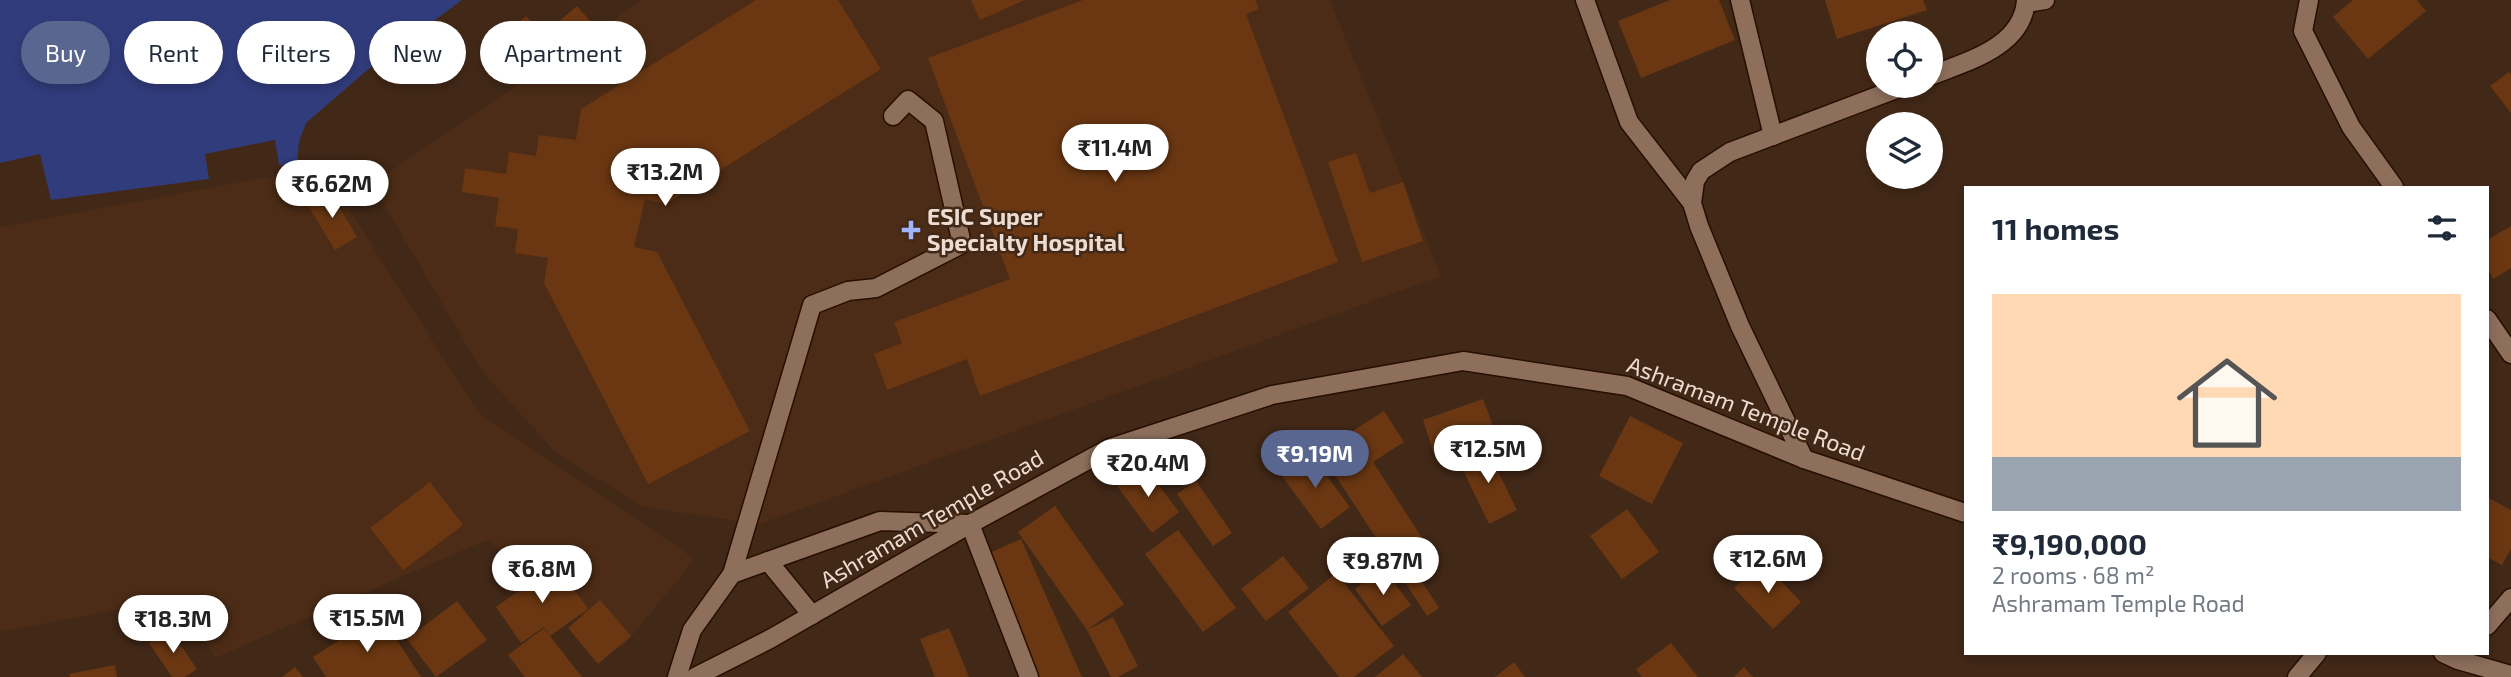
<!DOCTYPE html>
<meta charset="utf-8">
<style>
:root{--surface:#fff;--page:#f6f6f7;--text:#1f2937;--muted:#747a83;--accent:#596790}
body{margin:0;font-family:"Exo 2",sans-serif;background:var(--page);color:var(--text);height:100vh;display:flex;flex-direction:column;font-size:26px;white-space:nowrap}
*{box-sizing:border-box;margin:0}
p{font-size:23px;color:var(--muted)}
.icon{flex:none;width:38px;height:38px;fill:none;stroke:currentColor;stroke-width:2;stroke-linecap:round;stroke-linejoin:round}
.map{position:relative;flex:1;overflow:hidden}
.details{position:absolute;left:1964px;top:186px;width:525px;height:469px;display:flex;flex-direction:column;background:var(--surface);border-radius:0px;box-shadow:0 4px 10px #0003}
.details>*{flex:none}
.hud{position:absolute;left:21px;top:21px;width:665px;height:63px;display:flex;gap:14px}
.fabs{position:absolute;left:1866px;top:21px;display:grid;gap:14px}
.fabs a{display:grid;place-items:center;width:77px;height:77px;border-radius:50%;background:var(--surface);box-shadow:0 4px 10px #0003;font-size:35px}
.price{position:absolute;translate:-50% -60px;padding:0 16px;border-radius:24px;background:#fff;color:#222;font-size:23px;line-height:46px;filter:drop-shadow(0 2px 4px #0008)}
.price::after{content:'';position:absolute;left:50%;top:42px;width:21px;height:16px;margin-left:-10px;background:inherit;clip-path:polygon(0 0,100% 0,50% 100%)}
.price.selected{background:var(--accent);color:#fff}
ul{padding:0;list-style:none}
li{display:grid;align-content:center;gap:14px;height:371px;padding:0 28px}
li span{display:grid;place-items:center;height:217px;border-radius:0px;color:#555}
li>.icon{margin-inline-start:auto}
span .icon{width:126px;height:126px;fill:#fffc;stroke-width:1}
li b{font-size:30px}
h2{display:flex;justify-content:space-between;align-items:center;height:84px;padding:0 28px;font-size:30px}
.pill{padding:0 24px;border-radius:32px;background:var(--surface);box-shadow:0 4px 10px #0003;font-size:24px;line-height:63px}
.pill.selected{background:var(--accent);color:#fff}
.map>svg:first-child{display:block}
</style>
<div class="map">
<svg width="2511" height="677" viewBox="0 0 2511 677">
<rect width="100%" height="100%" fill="#422817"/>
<g fill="#4c2c16">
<path d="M642,0H1330L1441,276L760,524L643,507L555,452L481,370L372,184Z"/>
<path d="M322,167L478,412L695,559L622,648L487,540L215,658L178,598L0,632V227Z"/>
</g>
<path fill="#313c7c" d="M0,0H462L365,72L306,123L299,141L297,166L279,165L275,140L205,154L209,179L51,200L40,154L0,163Z"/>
<g fill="#6a3712">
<path d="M756,0H838L881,69L666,204L645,199L634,247L657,252L750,431L648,484L544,283L548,258L515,253L518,229L495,226L499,198L462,192L465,168L506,174L509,152L536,156L539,135L576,140L581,109Z"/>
<path d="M971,0H1025L980,20Z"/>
<path d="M1083,0H1255L1259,9L1246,14L1338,262L980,396L967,359L887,390L874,354L902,343L894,322L1010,279L928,58Z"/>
<path d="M1670,0H1719L1735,40L1641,78L1618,21Z"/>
<path d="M1825,0H1923L1927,10L1837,39Z"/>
<path d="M2353,0H2417L2426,11L2368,59L2333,17Z"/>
<path d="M577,6L597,29L539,80L502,37L526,16L543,35Z"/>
<path d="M2509,72L2511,75V113L2490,86Z"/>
<path d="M1356,153L1370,193L1403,182L1423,241L1362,262L1328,162Z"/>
<path d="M329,190L357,237L335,250L307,204Z"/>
<path d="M2511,226V268L2493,279L2487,267V240Z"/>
<path d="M1483,399L1498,439L1436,460L1423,420Z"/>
<path d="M1384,411L1404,442L1373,462L1424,541L1404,554L1439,608L1427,616L1320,452Z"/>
<path d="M1630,416L1683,443L1652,504L1599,476Z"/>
<path d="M1486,447L1517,510L1489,524L1458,460Z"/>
<path d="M1308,451L1350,507L1321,529L1279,472Z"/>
<path d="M1144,466L1179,512L1152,533L1117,486Z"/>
<path d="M1196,481L1232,533L1213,546L1177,494Z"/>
<path d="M430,482L463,525L403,570L370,528Z"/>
<path d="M2487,497L2511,510V549L2502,565L2487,557Z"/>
<path d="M1055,506L1124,604L1087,630L1113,617L1138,666L1118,677H1111L1087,630L1018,532Z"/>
<path d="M1627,509L1659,552L1622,579L1590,536Z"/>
<path d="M1178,530L1236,608L1203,632L1145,554Z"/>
<path d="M1021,539L1082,677H1037L983,556Z"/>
<path d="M1283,556L1309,588L1266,621L1241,589Z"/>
<path d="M1762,561L1801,602L1773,629L1734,588Z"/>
<path d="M556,564L588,609L550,636L544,627L521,643L496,607Z"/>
<path d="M1383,568L1411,605L1382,626L1355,589Z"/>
<path d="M1336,573L1394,646L1354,677H1339L1288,612Z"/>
<path d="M600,600L631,636L598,664L568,628Z"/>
<path d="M457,601L487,640L436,677L407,639Z"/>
<path d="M380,614L421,677H326L313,657Z"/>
<path d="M544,628L550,636L582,677H525L508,655Z"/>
<path d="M949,628L969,677H935L920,639Z"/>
<path d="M170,629L197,669L185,677H172L149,643Z"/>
<path d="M1671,643L1698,677H1642L1636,669Z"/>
<path d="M1403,654L1422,677H1375Z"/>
<path d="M1514,662L1525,677H1495Z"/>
<path d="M115,665L117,677H70L69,674Z"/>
<path d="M295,667L303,677H282Z"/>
<path d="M1744,667L1753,677H1734Z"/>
</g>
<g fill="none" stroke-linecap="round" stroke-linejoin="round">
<g stroke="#270f01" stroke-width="21">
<g id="minor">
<path d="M1585,0L1629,122L1692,203"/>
<path d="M1740,0L1773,136"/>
<path d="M2309,0L2303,31L2351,127L2394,187"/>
<path d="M2027,3L2045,0"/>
<path d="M1930,76C1968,61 2023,47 2026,0"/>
<path d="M2487,319L2511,354"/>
<path d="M1804,459L1740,326L1699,226L1692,203L1695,181L1701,171L1730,152L1904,86"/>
<path d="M768,561L812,615"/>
<path d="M732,574L812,305L848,291L876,288L962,244L934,121L908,100L893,116"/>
<path d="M2487,626L2511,598"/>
<path d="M2443,653L2458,660L2511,675"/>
<path d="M677,677L692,630L732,574L880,521L970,524L1029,677"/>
<path d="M695,677L770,639L970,524L1110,448L1272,395L1463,361L1627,386L1804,459L1965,513"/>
<path d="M2297,677L2317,653"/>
</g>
</g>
<use href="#minor" stroke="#8e6f5c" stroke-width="18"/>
</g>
<path fill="#a0b3fd" stroke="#422817" stroke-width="2.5" d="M907.5 219.5h7v7h7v7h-7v7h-7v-7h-7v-7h7z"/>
<g text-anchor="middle" stroke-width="5" stroke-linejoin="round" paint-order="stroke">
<g font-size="23" font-weight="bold" fill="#eedcd2" stroke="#422817" text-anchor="start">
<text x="927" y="225">ESIC Super<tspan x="927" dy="26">Specialty Hospital</tspan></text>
</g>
<g font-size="23" fill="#eedcd2" stroke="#422817">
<text transform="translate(1746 409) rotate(21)" y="8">Ashramam Temple Road</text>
<text transform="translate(932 519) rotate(-30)" y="8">Ashramam Temple Road</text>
</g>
</g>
</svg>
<div class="fabs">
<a><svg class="icon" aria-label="locate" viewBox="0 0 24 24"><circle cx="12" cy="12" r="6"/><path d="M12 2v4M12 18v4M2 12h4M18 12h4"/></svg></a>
<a><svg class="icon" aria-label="layers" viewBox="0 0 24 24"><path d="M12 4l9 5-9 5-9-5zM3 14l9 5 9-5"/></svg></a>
</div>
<b class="price" style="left:1115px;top:184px">₹11.4M</b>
<b class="price" style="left:665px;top:208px">₹13.2M</b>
<b class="price" style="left:332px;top:220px">₹6.62M</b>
<b class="price" style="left:1488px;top:485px">₹12.5M</b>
<b class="price selected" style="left:1315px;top:490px">₹9.19M</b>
<b class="price" style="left:1148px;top:499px">₹20.4M</b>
<b class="price" style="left:1768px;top:595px">₹12.6M</b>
<b class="price" style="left:1383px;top:597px">₹9.87M</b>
<b class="price" style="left:542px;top:605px">₹6.8M</b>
<b class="price" style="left:367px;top:654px">₹15.5M</b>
<b class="price" style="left:173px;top:655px">₹18.3M</b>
<div class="hud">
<a class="pill selected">Buy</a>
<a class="pill">Rent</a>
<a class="pill">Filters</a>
<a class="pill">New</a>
<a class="pill">Apartment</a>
</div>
<section class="details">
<h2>11 homes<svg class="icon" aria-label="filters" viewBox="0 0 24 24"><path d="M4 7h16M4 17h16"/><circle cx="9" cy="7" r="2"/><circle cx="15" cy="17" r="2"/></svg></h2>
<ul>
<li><span style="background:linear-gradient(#ffd9b3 75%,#9aa5b1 0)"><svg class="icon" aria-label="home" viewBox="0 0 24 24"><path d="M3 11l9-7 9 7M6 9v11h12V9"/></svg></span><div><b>₹9,190,000</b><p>2 rooms · 68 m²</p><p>Ashramam Temple Road</p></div></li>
</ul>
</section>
</div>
